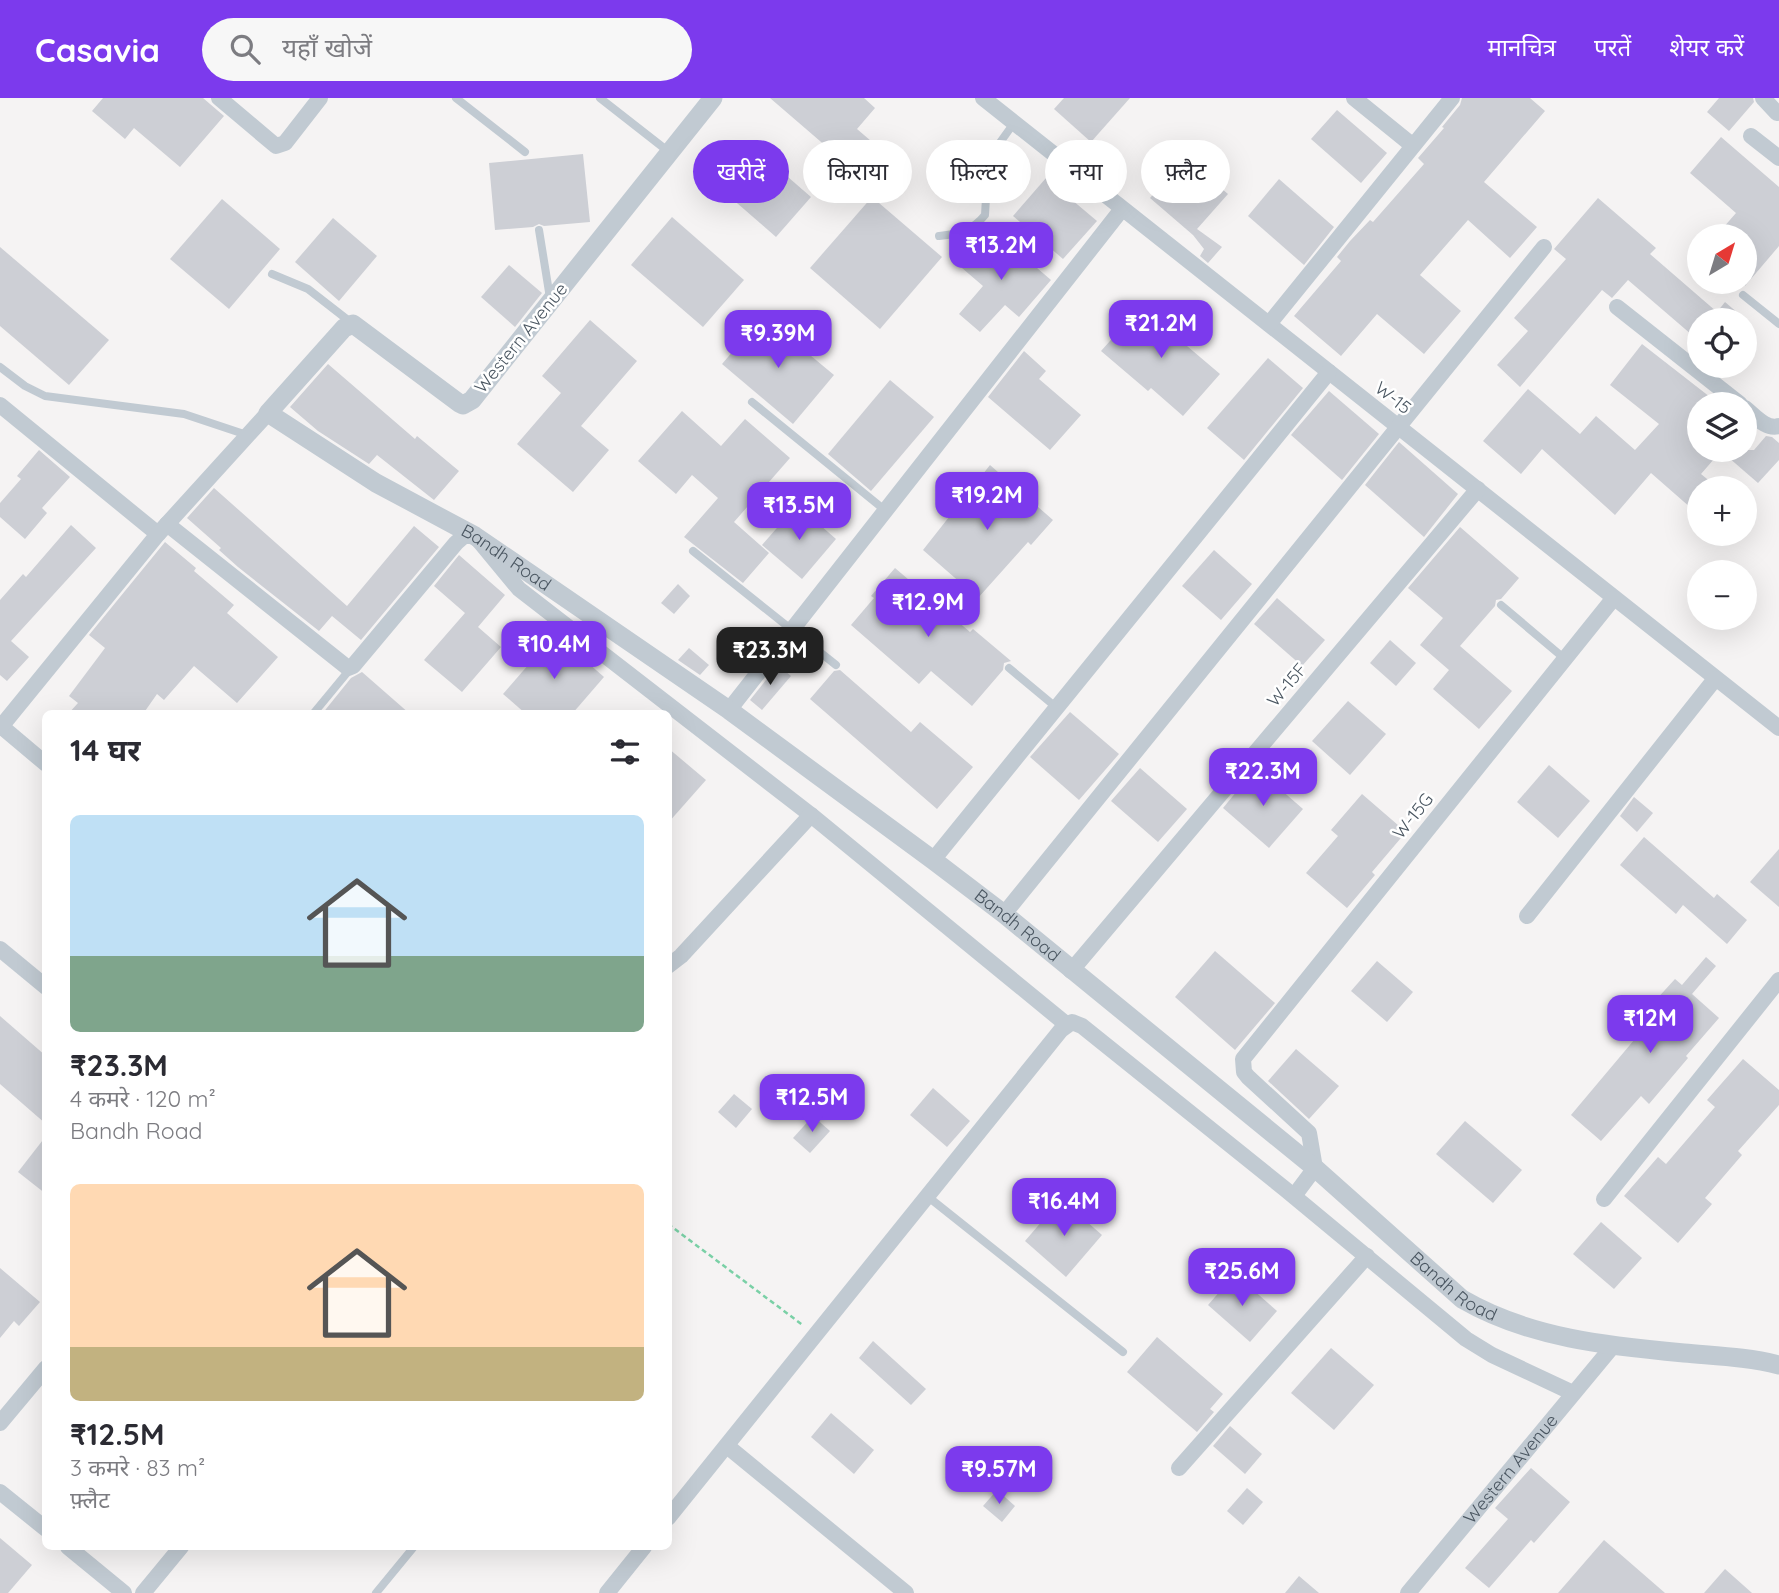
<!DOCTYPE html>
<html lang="hi">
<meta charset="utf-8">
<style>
:root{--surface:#fff;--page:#f7f7f7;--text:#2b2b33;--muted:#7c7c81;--accent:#7c3aed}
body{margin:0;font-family:Quicksand,"Noto Sans Devanagari",sans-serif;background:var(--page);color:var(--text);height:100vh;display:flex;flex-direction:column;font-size:26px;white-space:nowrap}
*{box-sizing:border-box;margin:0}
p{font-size:23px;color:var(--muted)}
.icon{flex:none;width:38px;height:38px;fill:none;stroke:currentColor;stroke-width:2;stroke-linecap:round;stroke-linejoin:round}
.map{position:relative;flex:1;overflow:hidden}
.sheet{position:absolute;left:42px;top:612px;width:630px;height:840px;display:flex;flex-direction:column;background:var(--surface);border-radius:10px;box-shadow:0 7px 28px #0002}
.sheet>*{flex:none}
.guide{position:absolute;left:693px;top:42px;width:665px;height:63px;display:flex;gap:14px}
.needle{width:46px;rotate:38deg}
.fabs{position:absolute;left:1687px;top:126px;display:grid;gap:14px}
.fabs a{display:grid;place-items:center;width:70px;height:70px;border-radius:50%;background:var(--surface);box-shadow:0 7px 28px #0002;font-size:35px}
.price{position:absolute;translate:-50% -60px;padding:0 16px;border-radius:14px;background:var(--accent);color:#fff;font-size:23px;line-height:46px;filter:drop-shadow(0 2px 4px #0008)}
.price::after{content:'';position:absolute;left:50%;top:42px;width:21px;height:16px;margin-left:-10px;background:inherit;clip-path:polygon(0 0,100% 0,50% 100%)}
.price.current{background:#222;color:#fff}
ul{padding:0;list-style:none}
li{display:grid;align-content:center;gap:14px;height:371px;padding:0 28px}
li span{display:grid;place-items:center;height:217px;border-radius:10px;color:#555}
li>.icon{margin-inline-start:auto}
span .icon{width:126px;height:126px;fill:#fffc;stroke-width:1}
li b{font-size:30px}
h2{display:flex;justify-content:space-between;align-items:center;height:84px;padding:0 28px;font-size:30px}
.tag{padding:0 24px;border-radius:32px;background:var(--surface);box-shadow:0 7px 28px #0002;font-size:24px;line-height:63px}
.tag.current{background:var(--accent);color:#fff}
header{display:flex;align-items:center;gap:42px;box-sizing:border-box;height:98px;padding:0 35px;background:var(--accent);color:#fff}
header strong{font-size:33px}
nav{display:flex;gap:38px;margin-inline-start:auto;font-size:24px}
.search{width:490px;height:63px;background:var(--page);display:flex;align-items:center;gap:18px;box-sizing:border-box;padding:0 24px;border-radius:38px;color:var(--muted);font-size:26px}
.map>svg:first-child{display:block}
</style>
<header>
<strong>Casavia</strong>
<div class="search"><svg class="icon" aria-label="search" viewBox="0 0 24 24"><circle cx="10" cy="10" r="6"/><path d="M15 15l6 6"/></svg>यहाँ खोजें</div>
<nav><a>मानचित्र</a><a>परतें</a><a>शेयर करें</a></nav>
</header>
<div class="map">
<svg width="1779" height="1495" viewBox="0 0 1779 1495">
<rect width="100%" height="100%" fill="#f5f3f3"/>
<g fill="#cdcfd5">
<path d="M103,0H203L224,18L180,69L134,30L125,41L92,13Z"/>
<path d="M770,0H864L875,10L857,31L878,49L856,74Z"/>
<path d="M1064,0H1130L1091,44L1054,11Z"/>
<path d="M1462,0H1530L1545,13L1484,84L1537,129L1510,160L1468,122L1420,177L1461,213L1424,256L1377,216L1341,258L1294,218L1341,163L1337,159L1350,143L1370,122L1373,124L1424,66L1418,60L1444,30L1442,29L1460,7Z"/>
<path d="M1719,0H1753L1754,4L1729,33L1707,14Z"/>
<path d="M1337,12L1387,55L1361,85L1311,41Z"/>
<path d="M1721,39L1779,89V148L1745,188V138H1716L1736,115L1690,75Z"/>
<path d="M750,46L811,99L776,139L715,86Z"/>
<path d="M583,56L590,124L544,128L539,126L533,129L495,132L489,65Z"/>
<path d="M1185,60L1228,96L1197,131L1222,149L1208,165L1200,158L1204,151L1193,137L1150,100Z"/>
<path d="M1046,80L1097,123L1063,161L1013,118Z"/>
<path d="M1279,81L1334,129L1304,167L1248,118Z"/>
<path d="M872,99L942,159L880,231L810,170Z"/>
<path d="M1598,100L1656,150L1650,156L1717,214L1725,204L1746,222H1699V243L1628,182L1612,200L1602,192L1520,289L1497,267L1528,233L1514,220L1566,161L1554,151Z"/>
<path d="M222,101L280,151L229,211L170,161Z"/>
<path d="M672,119L744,182L703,229L631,167Z"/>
<path d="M333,120L377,158L339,203L295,164Z"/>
<path d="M994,133L1051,182L1019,219L1005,207L980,234L959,216L983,188L962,170Z"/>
<path d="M0,149L109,242L69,287L0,228Z"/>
<path d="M509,167L542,195L515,229L481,199Z"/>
<path d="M1144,205L1190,245L1187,248L1220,276L1183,318L1151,290L1148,293L1101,253Z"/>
<path d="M763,218L834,277L793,326L722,266Z"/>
<path d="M590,222L637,263L581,328L609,352L573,394L517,346L561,295L542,278Z"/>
<path d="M1642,246L1719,306H1699V352H1754L1766,338L1772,339L1779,345V362L1758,385L1721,353L1701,376L1718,390H1699V417L1651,375L1615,417L1542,351L1521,376L1483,343L1528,291L1580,336L1596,318L1635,352L1659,326L1610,287Z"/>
<path d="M1024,253L1046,273L1039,281L1081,317L1050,352L988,299Z"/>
<path d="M1268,260L1303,290L1244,362L1207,330Z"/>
<path d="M328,266L415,341L417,338L459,373L434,402L377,357L369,366L318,333L290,309Z"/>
<path d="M890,282L934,319L871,393L828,356Z"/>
<path d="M1329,293L1379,336L1342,382L1291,337Z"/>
<path d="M682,313L721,348L745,321L790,360L734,424L769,455L743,485L684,439L718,400L692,377L676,396L638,363Z"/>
<path d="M1399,344L1458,396L1424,439L1365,387Z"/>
<path d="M39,352L70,379L42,410L47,415L25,441L0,419V405L21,381L17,378Z"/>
<path d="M990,367L1053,422L1031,447L1028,444L978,500L923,452Z"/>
<path d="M214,390L347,508L414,428L439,449L361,542L332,518L319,533L238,469L219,452L221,450L187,420Z"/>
<path d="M797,407L836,441L802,481L762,447Z"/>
<path d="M71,427L96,450L11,543L29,559L7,583L0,577V502L23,476L26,479Z"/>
<path d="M1460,429L1519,480L1501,501L1496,502L1495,508L1460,548L1512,593L1479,631L1433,591L1449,572L1420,547L1443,520L1408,490Z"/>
<path d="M165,444L196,470L194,473L234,507L227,515L278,559L237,605L194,568L164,602L157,596L143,616H68L78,605L69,598L105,550L89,537Z"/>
<path d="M1214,452L1252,486L1221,522L1182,488Z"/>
<path d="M459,457L505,497L478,529L501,549L462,594L424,562L465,515L434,488Z"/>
<path d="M895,470L970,534L973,531L1011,563L1004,565L1003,572L972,608L931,573L919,586L851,527L874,500L871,498Z"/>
<path d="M678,486L690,498L674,516L661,505Z"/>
<path d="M1277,500L1325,542L1302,568L1254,526Z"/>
<path d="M555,536L604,579L572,616H526L503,596Z"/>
<path d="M1390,542L1416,565L1396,588L1370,565Z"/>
<path d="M689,550L709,567L700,577L678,562Z"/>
<path d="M778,567L791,578L762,612L750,602Z"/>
<path d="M840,572L911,634L920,624L973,669L937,711L810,601L834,573Z"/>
<path d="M362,574L410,616H322L351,580Z"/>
<path d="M1348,603L1386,636L1350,677L1312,643Z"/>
<path d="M1070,614L1119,656L1079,702L1030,659Z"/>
<path d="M668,650L706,682L668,725Z"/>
<path d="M1549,667L1590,703L1558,740L1517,704Z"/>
<path d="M1140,670L1187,711L1158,744L1111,703Z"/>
<path d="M1256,670L1303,711L1269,750L1223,710Z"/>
<path d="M1362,696L1406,734L1372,774L1375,777L1347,810L1306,775L1338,738L1331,732Z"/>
<path d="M1634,699L1653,715L1637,734L1620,718Z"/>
<path d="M1644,739L1714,800L1717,796L1747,822L1727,846L1683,807L1676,816L1620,767Z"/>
<path d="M1779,751V809L1750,784Z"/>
<path d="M1215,853L1275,905L1235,952L1175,899Z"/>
<path d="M1706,859L1716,868L1692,896L1719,920L1686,958L1688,960L1649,1006L1641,998L1601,1043L1571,1017L1661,910L1654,904L1675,881L1682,887Z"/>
<path d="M1377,863L1413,894L1387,924L1351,893Z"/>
<path d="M0,918L46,958V1026L0,986Z"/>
<path d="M1296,951L1339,988L1309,1021L1268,983Z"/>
<path d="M1743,961L1779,992V1007L1738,1053L1742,1057L1705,1100L1712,1106L1678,1145L1624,1098L1658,1059L1666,1066L1715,1009L1707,1002Z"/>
<path d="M933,990L970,1023L947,1049L910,1017Z"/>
<path d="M734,996L752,1011L736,1030L718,1014Z"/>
<path d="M813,1018L830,1033L810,1055L793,1040Z"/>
<path d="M1465,1023L1522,1072L1493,1105L1436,1056Z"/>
<path d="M46,1038V1096L18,1074Z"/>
<path d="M1061,1101L1102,1137L1066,1179L1025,1143Z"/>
<path d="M1601,1124L1642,1160L1614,1191L1573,1156Z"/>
<path d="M0,1170L40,1204L19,1228L14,1223L0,1240Z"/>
<path d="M1235,1176L1277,1213L1250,1244L1208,1207Z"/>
<path d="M1157,1239L1223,1296L1210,1311L1214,1314L1197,1334L1127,1274Z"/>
<path d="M873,1243L926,1291L911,1307L859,1260Z"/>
<path d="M1331,1250L1374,1287L1334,1332L1291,1295Z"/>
<path d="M831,1315L874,1352L854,1376L811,1339Z"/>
<path d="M1230,1328L1262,1356L1245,1376L1213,1348Z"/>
<path d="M1531,1370L1570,1404L1534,1445L1531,1442L1489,1490L1465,1470L1508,1421L1495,1410Z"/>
<path d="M1247,1390L1263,1404L1243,1427L1227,1413Z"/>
<path d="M997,1392L1015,1408L1002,1424L983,1408Z"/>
<path d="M0,1440L32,1467L8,1495H0Z"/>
<path d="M1604,1442L1665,1495H1558Z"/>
<path d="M1725,1471L1752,1495H1704Z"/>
<path d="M1299,1478L1319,1495H1285Z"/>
</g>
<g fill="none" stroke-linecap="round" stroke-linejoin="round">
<path stroke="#7ad0a6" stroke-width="2.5" stroke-dasharray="5 3.5" stroke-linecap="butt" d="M668,1126L804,1228"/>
<g stroke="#c1cad2" stroke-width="8">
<path d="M456,0L525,54"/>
<path d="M600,0L669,54"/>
<path d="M539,132L550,200"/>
<path d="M939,138C959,136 972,133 985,117L988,65L991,57L1014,25"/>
<path d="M272,176L308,191L353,226"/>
<path d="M1743,197L1779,226"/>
<path d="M0,269L25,288L45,298L184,316L247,337"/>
<path d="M752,304L886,413"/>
<path d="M693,453L836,567"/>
<path d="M1501,507L1565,561"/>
<path d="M1009,570L1057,610"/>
<path d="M313,616L351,570"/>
<path d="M927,1098L1123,1254"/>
<path d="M376,1495L413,1450"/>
</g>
<g stroke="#c1cad2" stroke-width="16">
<path d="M219,0L276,48L285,45L320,0"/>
<path d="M983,0L1779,630"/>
<path d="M1354,0L1412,47"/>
<path d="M1763,0L1777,15"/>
<path d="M1751,38L1779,60"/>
<path d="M1617,209L1740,306"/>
<path d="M1269,226L1452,0"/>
<path d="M0,307L158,436"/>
<path d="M1745,310C1755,318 1766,332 1779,328"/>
<path d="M167,426L348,570L353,568L456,445L464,438H475L519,491L811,717L1066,926"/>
<path d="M729,612L1122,111"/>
<path d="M1,628L46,666"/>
<path d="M0,630L158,436L268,315"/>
<path d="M933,762L1329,274"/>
<path d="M1004,816L1544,149"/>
<path d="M1527,818L1715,581"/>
<path d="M0,851L46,889"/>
<path d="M668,868L681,858L811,717"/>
<path d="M1071,873L1478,391"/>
<path d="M1294,1098L1315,1070L1309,1035L1248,979L1244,974L1243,961L1613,501"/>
<path d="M1604,1101L1779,882"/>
<path d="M0,1325L46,1270"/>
<path d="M727,1348L906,1495"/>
<path d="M1179,1370L1367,1158"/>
<path d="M0,1394L46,1431"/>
<path d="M668,1420L1061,932L1072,924L1082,928L1285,1091L1466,1241L1492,1257L1573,1295"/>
<path d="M68,1449L124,1495"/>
<path d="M143,1495L181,1449"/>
<path d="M607,1495L644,1449"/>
<path id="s1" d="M1408,1495L1613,1248"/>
</g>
<path stroke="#c1cad2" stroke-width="19" id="s2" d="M713,0L472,302L463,307L459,305L353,226L344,230L268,315L376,385L475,438L729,612L933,762L1004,816L1315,1070L1462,1201C1529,1240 1608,1248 1684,1255C1716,1258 1748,1259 1779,1267"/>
</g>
<g text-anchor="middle" stroke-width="5" stroke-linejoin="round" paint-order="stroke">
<g font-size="18" fill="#4a5661" stroke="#fff">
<text transform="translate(521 240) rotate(-51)" y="6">Western Avenue</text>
<text transform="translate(1393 300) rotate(38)" y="6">W-15</text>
<text dy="6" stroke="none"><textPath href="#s2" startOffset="936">Bandh Road</textPath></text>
<text transform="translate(1287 587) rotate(-50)" y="6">W-15F</text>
<text transform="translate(1413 718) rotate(-51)" y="6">W-15G</text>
<text dy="6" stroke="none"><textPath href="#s2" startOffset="1566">Bandh Road</textPath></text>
<text dy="6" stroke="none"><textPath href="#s2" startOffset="2133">Bandh Road</textPath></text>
<text dy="6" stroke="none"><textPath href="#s1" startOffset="161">Western Avenue</textPath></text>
</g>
</g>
</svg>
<div class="fabs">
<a><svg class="needle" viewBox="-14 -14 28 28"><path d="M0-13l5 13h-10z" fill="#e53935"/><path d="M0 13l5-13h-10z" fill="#7c7c81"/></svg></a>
<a><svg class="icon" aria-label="locate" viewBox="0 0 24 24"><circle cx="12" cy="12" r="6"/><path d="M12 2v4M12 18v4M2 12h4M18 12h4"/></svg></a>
<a><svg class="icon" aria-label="layers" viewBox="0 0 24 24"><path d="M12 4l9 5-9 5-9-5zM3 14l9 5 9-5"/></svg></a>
<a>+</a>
<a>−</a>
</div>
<b class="price" style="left:1001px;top:184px">₹13.2M</b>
<b class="price" style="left:1161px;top:262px">₹21.2M</b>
<b class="price" style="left:778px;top:272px">₹9.39M</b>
<b class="price" style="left:987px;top:434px">₹19.2M</b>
<b class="price" style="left:799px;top:444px">₹13.5M</b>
<b class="price" style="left:928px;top:541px">₹12.9M</b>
<b class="price" style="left:554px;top:583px">₹10.4M</b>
<b class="price current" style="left:770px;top:589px">₹23.3M</b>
<b class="price" style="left:1263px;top:710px">₹22.3M</b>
<b class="price" style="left:1650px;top:957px">₹12M</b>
<b class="price" style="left:812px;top:1036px">₹12.5M</b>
<b class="price" style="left:1064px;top:1140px">₹16.4M</b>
<b class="price" style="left:1242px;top:1210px">₹25.6M</b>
<b class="price" style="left:999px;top:1408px">₹9.57M</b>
<div class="guide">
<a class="tag current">खरीदें</a>
<a class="tag">किराया</a>
<a class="tag">फ़िल्टर</a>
<a class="tag">नया</a>
<a class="tag">फ़्लैट</a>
</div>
<section class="sheet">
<h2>14 घर<svg class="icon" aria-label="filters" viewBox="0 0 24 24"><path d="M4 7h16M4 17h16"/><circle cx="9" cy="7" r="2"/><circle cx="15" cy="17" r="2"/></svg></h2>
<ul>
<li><span style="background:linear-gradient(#bfe0f5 65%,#7fa58c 0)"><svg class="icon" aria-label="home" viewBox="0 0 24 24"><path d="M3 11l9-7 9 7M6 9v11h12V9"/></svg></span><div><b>₹23.3M</b><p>4 कमरे · 120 m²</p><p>Bandh Road</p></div></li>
<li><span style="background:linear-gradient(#ffd9b3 75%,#c2b280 0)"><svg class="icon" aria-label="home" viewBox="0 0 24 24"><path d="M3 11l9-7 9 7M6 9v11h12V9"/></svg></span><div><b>₹12.5M</b><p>3 कमरे · 83 m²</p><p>फ़्लैट</p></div></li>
</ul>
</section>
</div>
